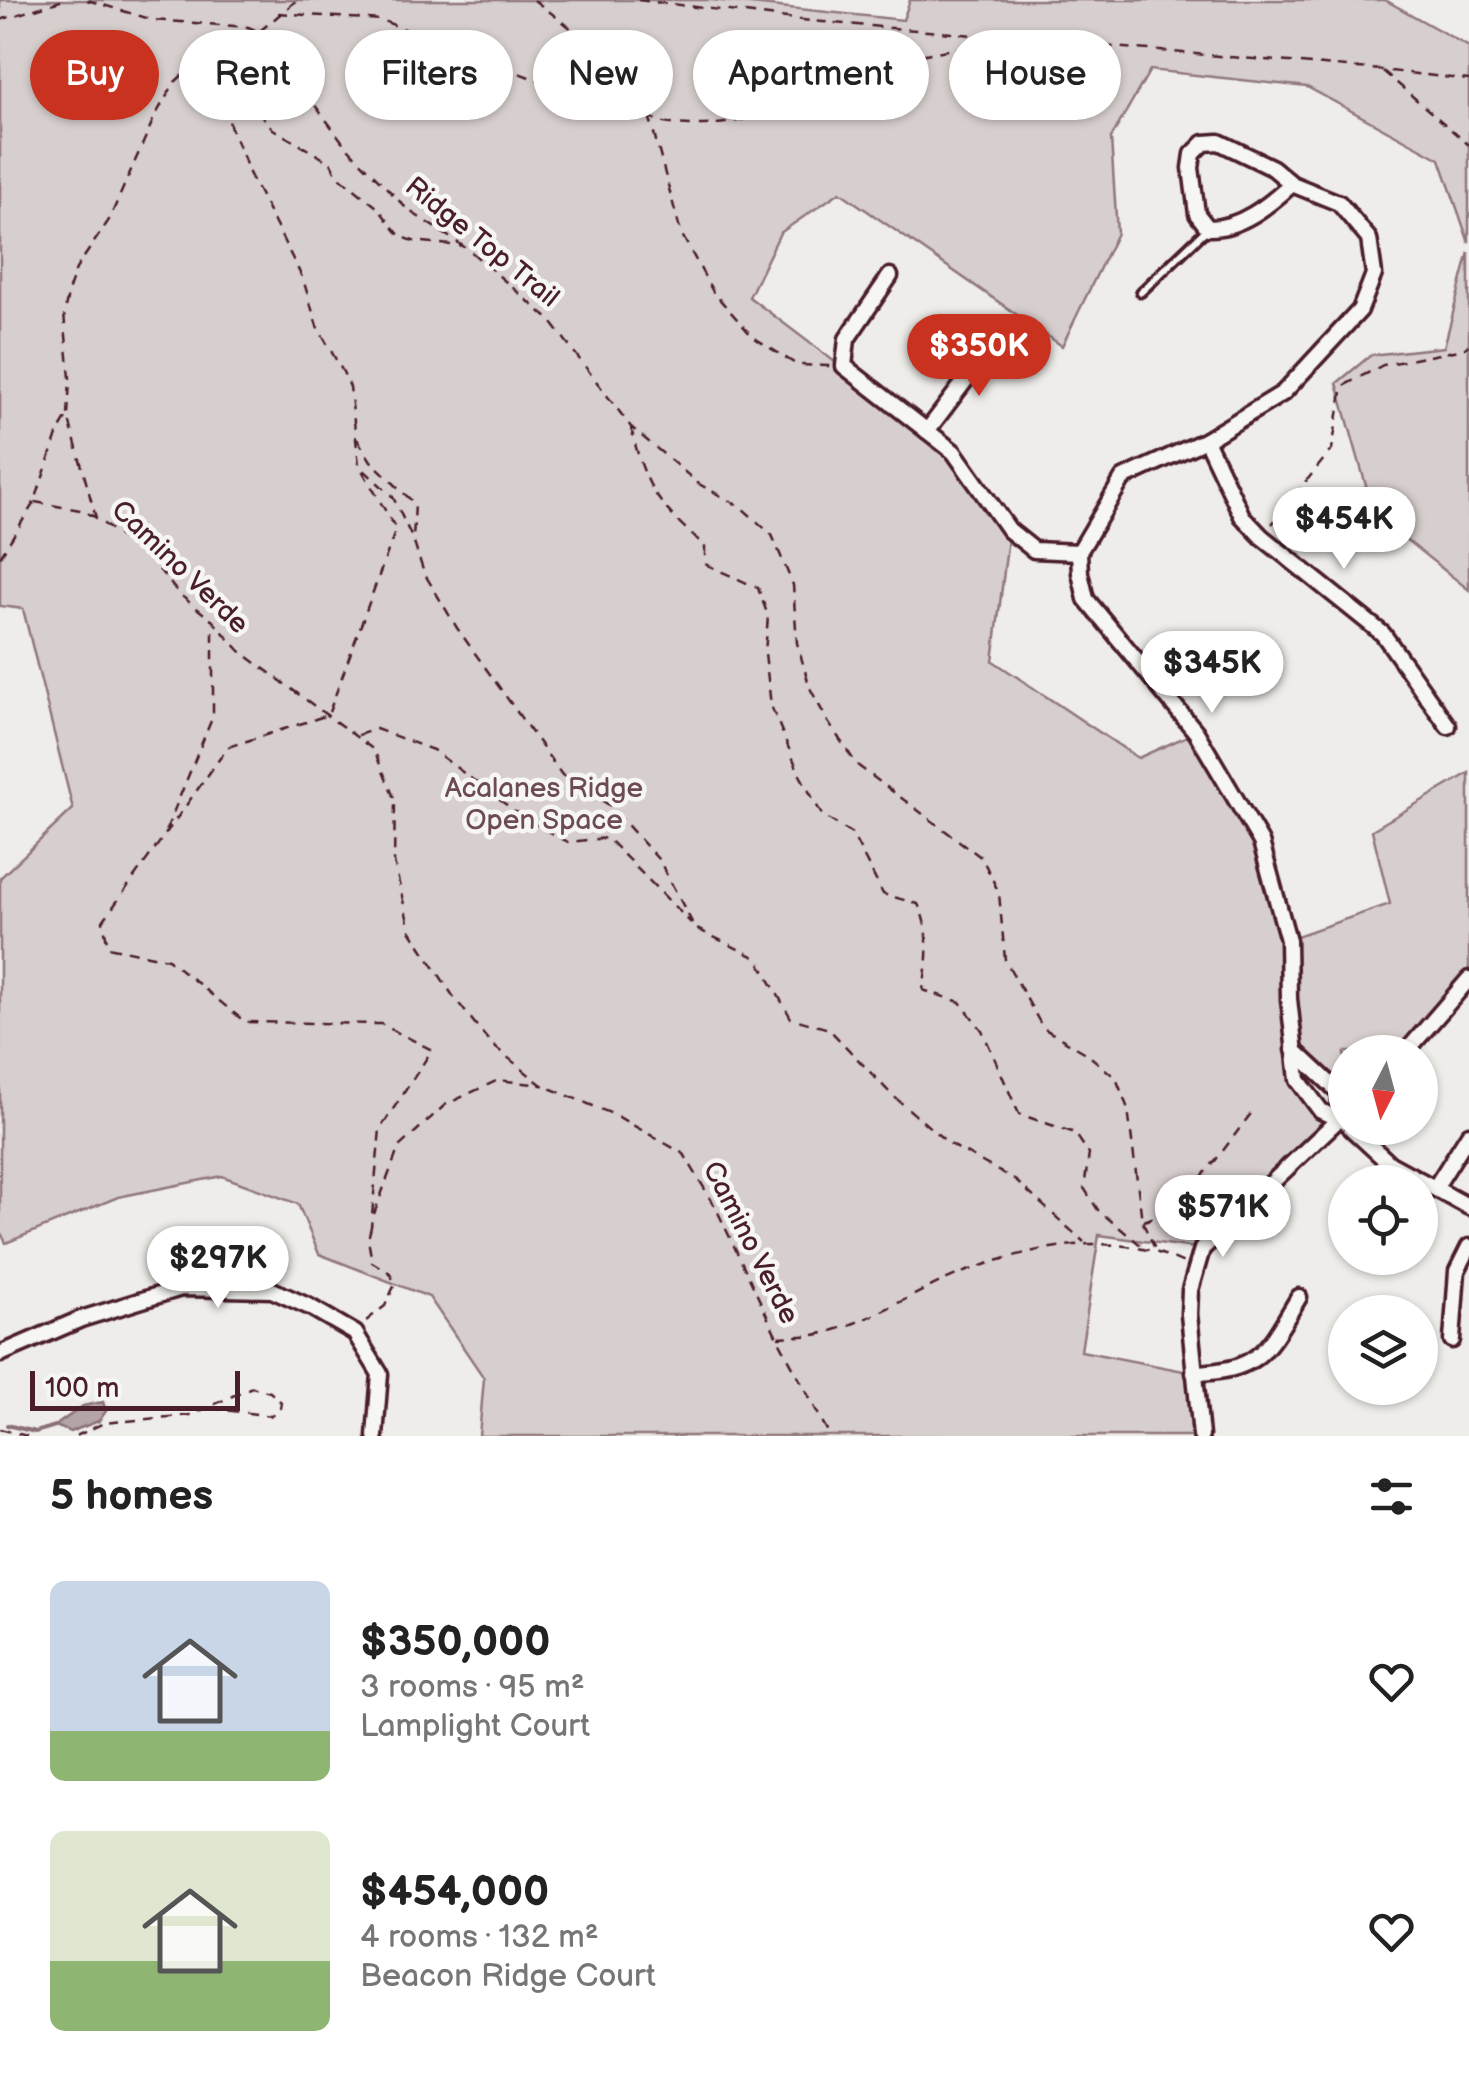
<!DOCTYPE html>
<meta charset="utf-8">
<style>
:root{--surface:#fff;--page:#f6f6f6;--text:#222;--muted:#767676;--accent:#c8321e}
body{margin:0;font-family:"Balsamiq Sans",sans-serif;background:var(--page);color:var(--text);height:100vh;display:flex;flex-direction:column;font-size:38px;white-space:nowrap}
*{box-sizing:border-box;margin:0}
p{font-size:32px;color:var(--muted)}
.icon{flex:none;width:55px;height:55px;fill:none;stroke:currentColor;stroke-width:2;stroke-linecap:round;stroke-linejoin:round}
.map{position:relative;height:1436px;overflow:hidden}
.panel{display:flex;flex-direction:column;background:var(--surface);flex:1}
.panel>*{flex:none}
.hud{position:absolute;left:30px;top:30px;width:1410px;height:90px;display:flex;gap:20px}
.needle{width:65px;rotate:186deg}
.controls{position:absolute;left:1328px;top:1035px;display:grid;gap:20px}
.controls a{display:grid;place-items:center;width:110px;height:110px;border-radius:50%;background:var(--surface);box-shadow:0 2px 8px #0004;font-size:50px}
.scale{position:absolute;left:30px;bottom:25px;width:210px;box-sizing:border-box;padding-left:10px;border:5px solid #4a1f2b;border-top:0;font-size:28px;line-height:35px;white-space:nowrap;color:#4a1f2b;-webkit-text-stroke:8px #f6f6f2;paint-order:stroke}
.price{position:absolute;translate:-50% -85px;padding:0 22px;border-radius:35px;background:#fff;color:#222;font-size:32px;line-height:65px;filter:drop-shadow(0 2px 5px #0008)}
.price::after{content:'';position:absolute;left:50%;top:60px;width:30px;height:22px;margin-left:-15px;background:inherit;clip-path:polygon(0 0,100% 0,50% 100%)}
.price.current{background:var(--accent);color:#fff}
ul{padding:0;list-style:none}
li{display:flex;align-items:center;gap:30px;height:250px;padding:0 50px}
li span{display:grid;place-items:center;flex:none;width:280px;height:200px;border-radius:15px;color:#555}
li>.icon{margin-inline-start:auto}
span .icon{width:120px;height:120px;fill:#fffc;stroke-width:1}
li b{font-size:42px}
h2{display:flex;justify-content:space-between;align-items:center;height:120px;padding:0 50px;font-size:42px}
.pill{padding:0 35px;border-radius:45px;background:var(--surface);box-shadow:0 2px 8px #0004;font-size:35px;line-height:90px}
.pill.current{background:var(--accent);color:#fff}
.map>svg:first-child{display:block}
</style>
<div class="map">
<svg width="1469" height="1436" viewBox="0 0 1469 1436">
<rect width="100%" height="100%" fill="#efedea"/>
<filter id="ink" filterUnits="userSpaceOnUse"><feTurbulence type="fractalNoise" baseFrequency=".01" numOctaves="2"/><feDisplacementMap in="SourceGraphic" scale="20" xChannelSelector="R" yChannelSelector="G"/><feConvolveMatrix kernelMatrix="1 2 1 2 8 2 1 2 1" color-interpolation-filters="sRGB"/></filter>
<g filter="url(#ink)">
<g fill="#d7cfce" stroke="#90777c" stroke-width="2.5" fill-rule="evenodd">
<path d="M0,0H712L903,20L910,0H1385L1469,47V243L1440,159L1307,87L1150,70L1111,138L1117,233L1062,346L840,192L780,233L749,297L954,452L1009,530L993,661L1138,758L1196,732L1261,842L1288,939L1390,904L1372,830L1469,773V979L1406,1052H1345V1113L1202,1249L1099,1235L1081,1351L1194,1373L1201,1436H479L484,1378L429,1297L319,1254L298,1204L222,1176L118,1197L6,1243L0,1231V878L73,809L23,609L0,606ZM1295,1052L1340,1093V1117L1308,1095Z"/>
<path d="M1469,252V590L1374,514L1337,383L1371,355L1444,347Z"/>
</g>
<path fill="#b4a4a5" stroke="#8a6f74" stroke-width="2.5" d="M103,1402L106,1411L99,1421L70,1432L55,1426L83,1406Z"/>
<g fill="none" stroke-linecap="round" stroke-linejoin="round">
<path stroke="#8a6f74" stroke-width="4" d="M7,1425L35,1432L55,1426"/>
<g stroke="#4a1f2b" stroke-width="14">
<path id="service" d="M1141,292L1207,229"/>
</g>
<g stroke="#4a1f2b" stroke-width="21">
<g id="minor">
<path d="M1292,184C1269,205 1240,229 1208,228L1197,214L1191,168L1193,154L1204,143L1219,142L1273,168L1292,184L1339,203L1369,239L1374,274L1360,310L1283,393L1206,440L1123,478L1079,552L1080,573L1086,599L1196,732L1261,842L1288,940L1289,999L1298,1080L1321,1111L1345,1122"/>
<path d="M890,276L847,339L844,366L954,452L1009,530L1034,550L1079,552"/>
<path d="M927,431L996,340"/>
<path d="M1206,440L1242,516L1262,537L1383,634L1448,726"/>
<path d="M1294,1050L1340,1093V1118"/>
<path d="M1406,1052L1469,979"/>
<path d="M1351,1128L1390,1164L1469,1207"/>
<path d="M1435,1188L1469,1134"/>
<path d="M1452,1340L1457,1271L1469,1247"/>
<path d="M0,1354L81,1319L181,1288L272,1290L310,1307L355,1333L380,1374L375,1436"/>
<path d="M1194,1373C1261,1371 1267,1350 1299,1297"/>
<path d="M1201,1436L1189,1314L1190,1290L1202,1249L1343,1115"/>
</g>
</g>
<g stroke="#4a1f2b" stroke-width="2.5" stroke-dasharray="10 8" stroke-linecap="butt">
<path d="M87,0L153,20L248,27L258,31"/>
<path d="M534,0C552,14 571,27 588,43C613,67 627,107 660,122C669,125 681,124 690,125C773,128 838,75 916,56C961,46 1007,43 1053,44"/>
<path d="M638,0L811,21L1382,70L1469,80"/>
<path d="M278,13L381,20L563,90L629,94"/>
<path d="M0,20L64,0"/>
<path d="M260,31L297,0"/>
<path d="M259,32L248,33L205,54L175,82L155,116L109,220L76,269L69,289L64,314L70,378L68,416L96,518L153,562L179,594L213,621L240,651L374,750L395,800L394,862L410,930L453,996L491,1044L542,1085L615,1115L684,1154L716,1208L777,1337L830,1436"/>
<path d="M261,34L345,145L408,210L469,250L549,319L631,427L699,484L741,507L772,535L793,585L797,643L810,688L828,722L857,765L982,858L999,893L1005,960L1043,1028L1086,1053L1116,1078L1128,1109L1142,1221L1155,1249"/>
<path d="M248,35C237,66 219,98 232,131C237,144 244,155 247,169L303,279L317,326L343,372L350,387L359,465L396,529L328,715L228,747L103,921L108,947L168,959L245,1022L381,1024L432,1050L380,1129L371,1227"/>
<path d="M266,43L253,82L252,96L256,109L273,129L331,163L337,175L377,207L400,236L413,241L461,246"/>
<path d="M1383,71L1469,145"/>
<path d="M649,115L681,233L713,292L753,337L797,365L832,366"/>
<path d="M631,427C645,489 658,505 705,546V564L758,588L768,616L765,653L771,706L800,775L822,815L852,834L883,894L918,904C931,933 928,959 923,990L960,1002L982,1030L1019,1114L1075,1133L1089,1154L1084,1188L1098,1210L1143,1247"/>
<path d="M357,439L371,461L415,504L413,539"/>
<path d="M364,470L393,497L413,540L424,573L457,628L562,775L609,805L659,860L695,928L757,958L791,1018L829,1029L891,1094L948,1143L1016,1181L1084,1242"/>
<path d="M35,502L80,510L95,517"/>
<path d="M1272,524L1332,449L1343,386L1383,365L1464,349L1469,345"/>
<path d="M0,557L35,501L58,432L67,417"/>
<path d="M358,735L376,729L433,750L528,821L568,842L607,838L691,923"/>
<path d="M166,830L213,716V623"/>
<path d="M374,1214L399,1147L445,1105L498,1080L542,1085"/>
<path d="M1143,1221C1184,1211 1226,1145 1253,1111"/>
<path d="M366,1321L385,1306L395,1284L390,1273L372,1262L368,1239L371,1227"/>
<path d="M778,1337C793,1336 810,1337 824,1333C872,1321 914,1292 959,1274C1032,1246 1112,1229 1184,1263"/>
<path d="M0,1429L27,1436"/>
<path d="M76,1436L104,1423L191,1415L252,1387L270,1392L281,1402L280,1408L271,1416L210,1408"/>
</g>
<use href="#service" stroke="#f6f6f2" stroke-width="6"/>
<use href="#minor" stroke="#f6f6f2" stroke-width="14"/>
</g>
</g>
<g text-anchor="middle" stroke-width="9" stroke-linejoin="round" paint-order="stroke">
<g font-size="28" fill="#4a1f2b" stroke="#f6f6f2">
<text transform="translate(483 241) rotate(39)" y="10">Ridge Top Trail</text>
<text transform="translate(181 566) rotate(44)" y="10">Camino Verde</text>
<text transform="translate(752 1242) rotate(63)" y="10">Camino Verde</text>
</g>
<g font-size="28" fill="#6d4b54" stroke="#f6f6f2">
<text x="544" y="797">Acalanes Ridge<tspan x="544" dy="32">Open Space</tspan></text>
</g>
</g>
</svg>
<div class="controls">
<a><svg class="needle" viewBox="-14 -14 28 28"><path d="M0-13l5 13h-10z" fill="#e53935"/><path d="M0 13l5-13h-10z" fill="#767676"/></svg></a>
<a><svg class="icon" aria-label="locate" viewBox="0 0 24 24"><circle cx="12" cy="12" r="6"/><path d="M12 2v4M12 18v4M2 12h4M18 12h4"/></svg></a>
<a><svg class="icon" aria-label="layers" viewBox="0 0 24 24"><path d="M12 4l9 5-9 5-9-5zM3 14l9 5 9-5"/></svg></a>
</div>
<div class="scale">100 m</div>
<b class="price current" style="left:979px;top:399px">$350K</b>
<b class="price" style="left:1344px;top:572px">$454K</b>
<b class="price" style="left:1212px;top:716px">$345K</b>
<b class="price" style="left:1223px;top:1260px">$571K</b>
<b class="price" style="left:218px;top:1311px">$297K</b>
<div class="hud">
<a class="pill current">Buy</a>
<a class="pill">Rent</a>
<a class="pill">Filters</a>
<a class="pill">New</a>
<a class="pill">Apartment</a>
<a class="pill">House</a>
</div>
</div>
<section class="panel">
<h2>5 homes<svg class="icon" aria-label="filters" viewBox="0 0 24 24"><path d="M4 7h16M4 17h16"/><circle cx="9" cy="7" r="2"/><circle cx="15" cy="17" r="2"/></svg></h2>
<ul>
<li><span style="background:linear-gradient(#c9d6e8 75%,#8fb573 0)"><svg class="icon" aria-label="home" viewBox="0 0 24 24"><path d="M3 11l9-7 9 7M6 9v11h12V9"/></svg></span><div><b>$350,000</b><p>3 rooms · 95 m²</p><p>Lamplight Court</p></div><svg class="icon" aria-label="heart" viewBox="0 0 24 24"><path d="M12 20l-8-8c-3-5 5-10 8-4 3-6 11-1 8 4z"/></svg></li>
<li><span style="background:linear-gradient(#dfe7d0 65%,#8fb573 0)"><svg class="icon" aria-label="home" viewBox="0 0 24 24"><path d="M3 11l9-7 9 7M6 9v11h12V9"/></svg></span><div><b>$454,000</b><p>4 rooms · 132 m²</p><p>Beacon Ridge Court</p></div><svg class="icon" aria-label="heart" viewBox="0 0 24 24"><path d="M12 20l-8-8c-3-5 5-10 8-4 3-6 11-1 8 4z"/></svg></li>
</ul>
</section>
